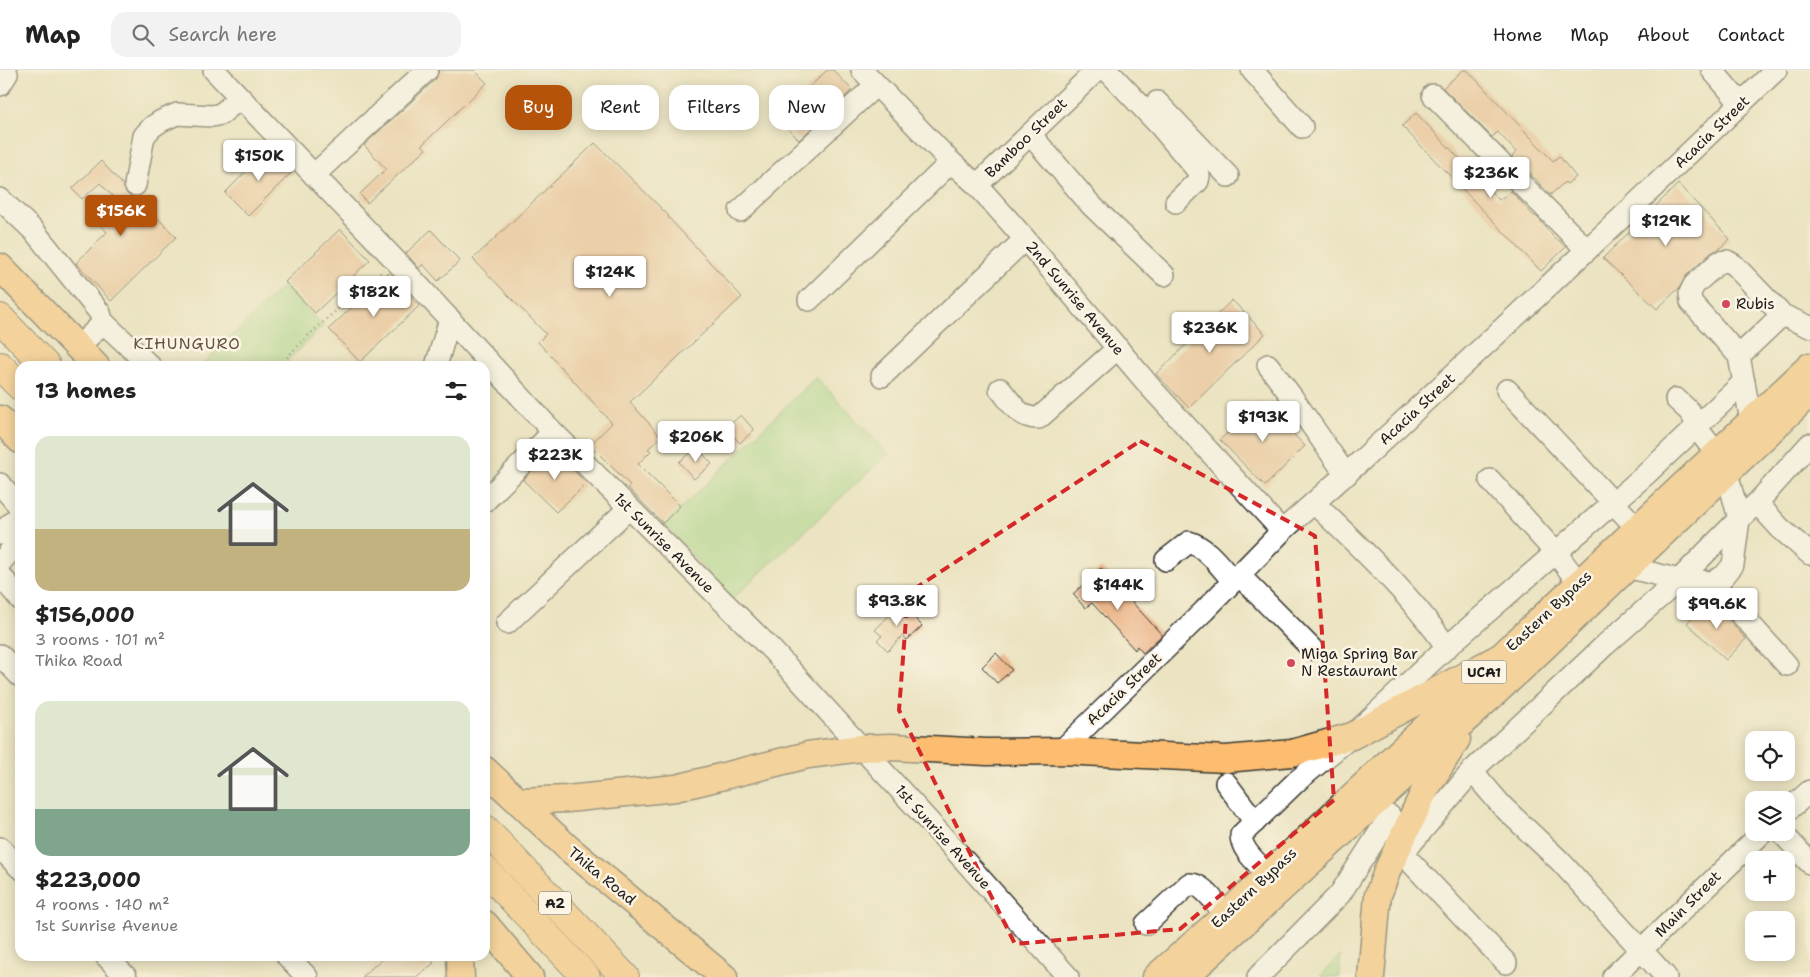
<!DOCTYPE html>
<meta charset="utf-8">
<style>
:root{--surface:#fff;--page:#f2f2f2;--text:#222;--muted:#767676;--line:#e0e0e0;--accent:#b45309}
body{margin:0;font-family:"Shantell Sans",sans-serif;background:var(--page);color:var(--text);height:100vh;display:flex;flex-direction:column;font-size:19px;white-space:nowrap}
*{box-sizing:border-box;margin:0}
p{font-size:16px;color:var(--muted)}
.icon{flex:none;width:28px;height:28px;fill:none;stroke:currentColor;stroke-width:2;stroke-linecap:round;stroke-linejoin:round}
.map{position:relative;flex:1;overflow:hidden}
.panel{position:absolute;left:15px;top:291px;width:475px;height:600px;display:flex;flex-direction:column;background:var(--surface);border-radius:15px;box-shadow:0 2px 12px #0003}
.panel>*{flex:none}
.guide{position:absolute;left:505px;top:15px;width:475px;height:45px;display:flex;gap:10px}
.tools{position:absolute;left:1745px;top:661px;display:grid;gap:10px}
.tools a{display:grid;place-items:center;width:50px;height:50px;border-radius:10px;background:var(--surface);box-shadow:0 2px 12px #0003;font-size:25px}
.price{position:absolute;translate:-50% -42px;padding:0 11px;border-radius:5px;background:#fff;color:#222;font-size:16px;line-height:32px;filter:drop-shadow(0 1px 2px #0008)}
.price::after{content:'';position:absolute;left:50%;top:30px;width:15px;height:11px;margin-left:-8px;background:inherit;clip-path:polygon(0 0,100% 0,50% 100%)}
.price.selected{background:var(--accent);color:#fff}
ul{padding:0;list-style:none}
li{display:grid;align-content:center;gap:10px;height:265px;padding:0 20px}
li span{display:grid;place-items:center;height:155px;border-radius:15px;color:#555}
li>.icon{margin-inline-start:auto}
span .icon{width:90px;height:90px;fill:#fffc;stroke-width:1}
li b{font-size:21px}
h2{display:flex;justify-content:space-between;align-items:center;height:60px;padding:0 20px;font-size:21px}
.tag{padding:0 18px;border-radius:15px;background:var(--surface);box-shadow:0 2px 12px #0003;font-size:18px;line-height:45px}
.tag.selected{background:var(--accent);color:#fff}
header{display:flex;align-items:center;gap:30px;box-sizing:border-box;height:70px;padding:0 25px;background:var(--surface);border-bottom:1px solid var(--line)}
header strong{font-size:24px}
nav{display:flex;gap:28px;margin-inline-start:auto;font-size:18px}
.search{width:350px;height:45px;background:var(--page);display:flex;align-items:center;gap:12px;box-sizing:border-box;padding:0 18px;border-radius:15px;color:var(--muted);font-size:19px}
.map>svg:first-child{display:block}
</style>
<header>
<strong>Map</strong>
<div class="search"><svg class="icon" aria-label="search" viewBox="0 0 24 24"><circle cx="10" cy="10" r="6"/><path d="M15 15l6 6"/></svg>Search here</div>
<nav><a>Home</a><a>Map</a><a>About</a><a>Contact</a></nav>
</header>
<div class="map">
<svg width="1810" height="907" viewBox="0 0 1810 907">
<rect width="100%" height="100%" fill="#fcf5e5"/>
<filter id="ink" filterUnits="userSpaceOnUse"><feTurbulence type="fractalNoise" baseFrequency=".02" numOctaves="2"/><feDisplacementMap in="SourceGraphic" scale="10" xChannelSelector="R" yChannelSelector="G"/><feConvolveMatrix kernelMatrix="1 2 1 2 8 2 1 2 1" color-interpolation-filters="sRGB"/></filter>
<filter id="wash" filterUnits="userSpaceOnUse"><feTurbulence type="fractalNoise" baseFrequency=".0096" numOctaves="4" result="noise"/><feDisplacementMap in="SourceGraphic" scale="20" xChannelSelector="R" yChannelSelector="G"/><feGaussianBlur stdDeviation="1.12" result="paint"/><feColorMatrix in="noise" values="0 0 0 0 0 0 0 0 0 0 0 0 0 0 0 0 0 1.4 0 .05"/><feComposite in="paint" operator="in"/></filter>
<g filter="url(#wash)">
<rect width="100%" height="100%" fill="#ebe3c1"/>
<g fill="#9fd587" stroke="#5e7852">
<path d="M284,215L323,256L287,291L291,296H201Z"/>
<path d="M816,307L888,384L732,529L664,455Z"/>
<path d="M1340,885V907H1320Z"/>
</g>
<g id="blocks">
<g fill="#ebb68a">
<path d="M439,0H474L487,13L422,75L426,79L367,133L360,124L386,99L364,75L436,9Z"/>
<path d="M827,0H833L852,20L799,70L778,48Z"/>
<path d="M1463,0H1467L1553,91L1559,86L1576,107L1567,114L1565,112L1550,125L1522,94L1520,95L1512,87L1516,82L1498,62L1492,67L1443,18Z"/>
<path d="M1416,43L1499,130L1511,121L1534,146H1535L1538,148L1556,170L1557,169L1566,177L1541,201L1402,56Z"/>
<path d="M595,73L669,146L668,147L742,227L630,332L661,367L648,379L651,381L638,394L680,436L663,453L628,418L630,415L590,375L612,353L538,272L546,264L473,189Z"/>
<path d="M270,77L293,101L248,146L225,123Z"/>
<path d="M101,91L123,115L127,124L134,127L138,132L140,130L176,167L111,231L76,193L107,162L100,155L121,135L100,113L82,129L72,119Z"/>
<path d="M1678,114L1730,169L1719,179L1711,183L1686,206L1679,218L1657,239L1603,188Z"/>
<path d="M340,159L370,190L315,243L285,212Z"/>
<path d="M431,160L460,191L438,211L423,194L419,198L406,183Z"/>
<path d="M388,203L419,236L360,292L329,259Z"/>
<path d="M1232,230L1265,264L1189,338L1156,304Z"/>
<path d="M1261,331L1305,376L1265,416L1220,370Z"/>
<path d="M741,345L754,360L740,373L726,358Z"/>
<path d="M697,377L712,394L694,409L679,392Z"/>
<path d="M553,380L585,412L583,414L584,416L556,442L523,410Z"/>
<path d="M1101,498L1162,565L1143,583L1137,576L1135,580L1092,533L1085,538L1073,524Z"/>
<path d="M1710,529L1746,569L1726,590L1687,553Z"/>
<path d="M901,533L922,556L907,570L902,566L888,581L877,570L882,566L875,560Z"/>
<path d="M996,583L1012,600L997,613L982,597Z"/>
<path d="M385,886H427L434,893L416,907H362Z"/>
</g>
</g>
</g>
<g filter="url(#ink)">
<use href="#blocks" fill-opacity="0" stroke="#3b3a35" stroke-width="1"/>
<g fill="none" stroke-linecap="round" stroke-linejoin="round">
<g stroke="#3b3a35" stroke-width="24">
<g id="minor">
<path d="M214,0L396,191L553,362L772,580L955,780L1068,907"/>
<path d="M862,0L951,92L977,115L1025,169L1152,319L1282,461"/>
<path d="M1107,0L1161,57L1198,101L1199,106L1198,111L1176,132"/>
<path d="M1252,0L1302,57"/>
<path d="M1712,0L1741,34"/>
<path d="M0,15L7,4L5,0"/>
<path d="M1433,25L1587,180"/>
<path d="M1157,32L1228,106"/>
<path d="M1030,64L1091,135L1164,205"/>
<path d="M314,105L427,0"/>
<path d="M135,115L144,66L152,57L161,51L177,44L212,46L221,44L240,28"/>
<path d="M977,115L1097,0"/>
<path d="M0,129L34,161L100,243L102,251L100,256L78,277"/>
<path d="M740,141L876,15"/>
<path d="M809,230L951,92"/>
<path d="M102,251L150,296"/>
<path d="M1739,286L1782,245"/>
<path d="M1268,295L1292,327L1346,405"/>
<path d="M436,296L450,249"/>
<path d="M882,306L1025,169"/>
<path d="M1000,319C1012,333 1019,349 1039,348L1118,278"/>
<path d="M1507,320L1637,458"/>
<path d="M1676,329L1689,341L1698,354"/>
<path d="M1751,351L1739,286L1691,232L1690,223L1694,215L1719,192L1727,191L1734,195L1782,245L1810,257"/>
<path d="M1695,356L1717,384"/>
<path d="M1490,410L1555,482L1579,513"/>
<path d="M0,414L20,437"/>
<path d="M485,431L553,362"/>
<path d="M1314,433C1362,479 1408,522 1447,577"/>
<path d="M1757,433L1780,458L1810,484"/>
<path d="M0,464L20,445"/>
<path d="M1166,490L1189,472C1207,477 1221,498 1233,511"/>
<path d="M0,493L20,470"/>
<path d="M1627,497L1679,510L1712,512L1724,506L1733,495L1739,449L1727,403"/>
<path d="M0,505L20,529"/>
<path d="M1239,505L1312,579"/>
<path d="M1712,512L1787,595"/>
<path d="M507,553L629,438"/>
<path d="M0,585L20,606"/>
<path d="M1061,681L1204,541L1282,461L1363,389L1620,149L1776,0"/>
<path d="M1472,701L1502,736L1560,791L1666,907"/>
<path d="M1226,713L1255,752"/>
<path d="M1786,742L1810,721"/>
<path d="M1781,762L1810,793"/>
<path d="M0,778L20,798"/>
<path d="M1403,784L1506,893"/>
<path d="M1399,788L1472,701L1605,575L1679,510L1739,449L1757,433L1810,374"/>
<path d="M1268,805C1259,794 1241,781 1241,765L1297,711L1352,666L1447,577L1644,406L1744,312"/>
<path d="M1146,854L1189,814C1204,813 1216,835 1226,845"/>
<path d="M106,886L126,907"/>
<path d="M287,886L307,907"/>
<path d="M1258,907L1340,824L1390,746"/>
<path d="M1613,907L1763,762"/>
</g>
</g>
<g stroke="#3b3a35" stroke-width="29">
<g id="major">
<path d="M0,197L96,296"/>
<path d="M0,349L20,370"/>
<path d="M485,700L568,778L724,907"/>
<path d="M519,731L567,729L676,718L808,685L861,678L891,677L987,682L1061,681L1226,689L1292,683L1352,666L1498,588"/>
<path d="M485,854L530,907"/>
<path d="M460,886L461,907"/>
<path d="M1156,907L1226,845L1810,296"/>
<path d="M1185,907L1522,598L1810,323"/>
<path d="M1371,907L1378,825L1388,799L1424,722L1457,669"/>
</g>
</g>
<g stroke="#3b3a35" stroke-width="30">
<g id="highway">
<path d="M0,248L46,296"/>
<path d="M0,296L20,316"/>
<path d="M485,759L625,907"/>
<path d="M485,800L586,907"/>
</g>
</g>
<path stroke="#3b3a35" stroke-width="2.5" stroke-dasharray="1 4" stroke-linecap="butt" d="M282,296C286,280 365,217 382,202"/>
<use href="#minor" stroke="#fff" stroke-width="21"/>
<use href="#major" stroke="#fcbd6f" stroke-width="26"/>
<use href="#highway" stroke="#fcbd6f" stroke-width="28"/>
</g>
</g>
<path d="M0 0H1810V907H0ZM1140,371L1315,466L1334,730L1180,859L1015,874L899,640L908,523Z" fill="#ebe3c1" fill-opacity=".55" fill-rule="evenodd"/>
<path fill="none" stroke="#d62828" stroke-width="4" stroke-dasharray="10 6" stroke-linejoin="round" d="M1140,371L1315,466L1334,730L1180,859L1015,874L899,640L908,523Z"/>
<g fill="#d1495b" stroke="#fcf5e5" stroke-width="2">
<circle cx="1726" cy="234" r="5"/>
<circle cx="1291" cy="593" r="5"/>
</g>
<g text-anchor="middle" stroke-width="5" stroke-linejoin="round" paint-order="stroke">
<g fill="#fcf5e5" stroke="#5f5d58" stroke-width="1">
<rect x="1461.5" y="590.5" width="45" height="23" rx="4"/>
<rect x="539" y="821.5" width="32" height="23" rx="4"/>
</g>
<g font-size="14" font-weight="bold" fill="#1c1c1c">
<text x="1484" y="607">UCA1</text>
<text x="555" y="838">A2</text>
</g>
<g font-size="15" fill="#1c1c1c" stroke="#fcf5e5">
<text transform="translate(1712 62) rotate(-44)" y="5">Acacia Street</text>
<text transform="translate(1026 68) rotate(-44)" y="5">Bamboo Street</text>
<text transform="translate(1075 228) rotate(50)" y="5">2nd Sunrise Avenue</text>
<text transform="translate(1417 339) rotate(-43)" y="5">Acacia Street</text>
<text transform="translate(664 473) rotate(45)" y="5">1st Sunrise Avenue</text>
<text transform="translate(1549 541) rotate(-43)" y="5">Eastern Bypass</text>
<text transform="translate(1124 619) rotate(-44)" y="5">Acacia Street</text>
<text transform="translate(943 767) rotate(48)" y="5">1st Sunrise Avenue</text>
<text transform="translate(602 806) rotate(39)" y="5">Thika Road</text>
<text transform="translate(1254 818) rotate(-43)" y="5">Eastern Bypass</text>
<text transform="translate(1688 834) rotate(-45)" y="5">Main Street</text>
</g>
<g font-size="15" fill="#1c1c1c" stroke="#fcf5e5" text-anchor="start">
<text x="1736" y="239">Rubis</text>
<text x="1301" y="589">Miga Spring Bar<tspan x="1301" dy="17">N Restaurant</tspan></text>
</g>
<g font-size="16" letter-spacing="1" fill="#645242" stroke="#fcf5e5">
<text x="187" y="279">KIHUNGURO</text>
</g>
</g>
</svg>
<div class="tools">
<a><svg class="icon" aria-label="locate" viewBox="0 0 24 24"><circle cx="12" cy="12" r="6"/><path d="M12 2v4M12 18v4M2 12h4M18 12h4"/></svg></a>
<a><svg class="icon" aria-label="layers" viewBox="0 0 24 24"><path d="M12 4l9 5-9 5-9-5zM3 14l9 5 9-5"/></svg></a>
<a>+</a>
<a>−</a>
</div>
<b class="price" style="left:259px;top:112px">$150K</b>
<b class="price" style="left:1491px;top:129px">$236K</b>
<b class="price selected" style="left:121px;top:167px">$156K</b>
<b class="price" style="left:1666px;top:177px">$129K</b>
<b class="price" style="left:610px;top:228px">$124K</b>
<b class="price" style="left:374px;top:248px">$182K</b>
<b class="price" style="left:1210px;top:284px">$236K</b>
<b class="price" style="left:1263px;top:373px">$193K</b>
<b class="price" style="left:696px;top:393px">$206K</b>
<b class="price" style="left:555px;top:411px">$223K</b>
<b class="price" style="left:1118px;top:541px">$144K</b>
<b class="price" style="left:897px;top:557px">$93.8K</b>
<b class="price" style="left:1717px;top:560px">$99.6K</b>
<div class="guide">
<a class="tag selected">Buy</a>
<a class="tag">Rent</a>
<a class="tag">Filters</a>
<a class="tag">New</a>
</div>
<section class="panel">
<h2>13 homes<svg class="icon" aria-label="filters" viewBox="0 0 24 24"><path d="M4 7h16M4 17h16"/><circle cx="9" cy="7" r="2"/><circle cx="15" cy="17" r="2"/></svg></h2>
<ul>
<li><span style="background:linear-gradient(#dfe7d0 60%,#c2b280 0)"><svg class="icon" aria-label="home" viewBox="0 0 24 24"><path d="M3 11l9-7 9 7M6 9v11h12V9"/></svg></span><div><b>$156,000</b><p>3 rooms · 101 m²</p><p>Thika Road</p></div></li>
<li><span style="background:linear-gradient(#dfe7d0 70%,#7fa58c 0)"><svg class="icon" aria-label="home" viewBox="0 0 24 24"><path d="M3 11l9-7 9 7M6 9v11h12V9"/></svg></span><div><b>$223,000</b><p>4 rooms · 140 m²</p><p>1st Sunrise Avenue</p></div></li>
</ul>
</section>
</div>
